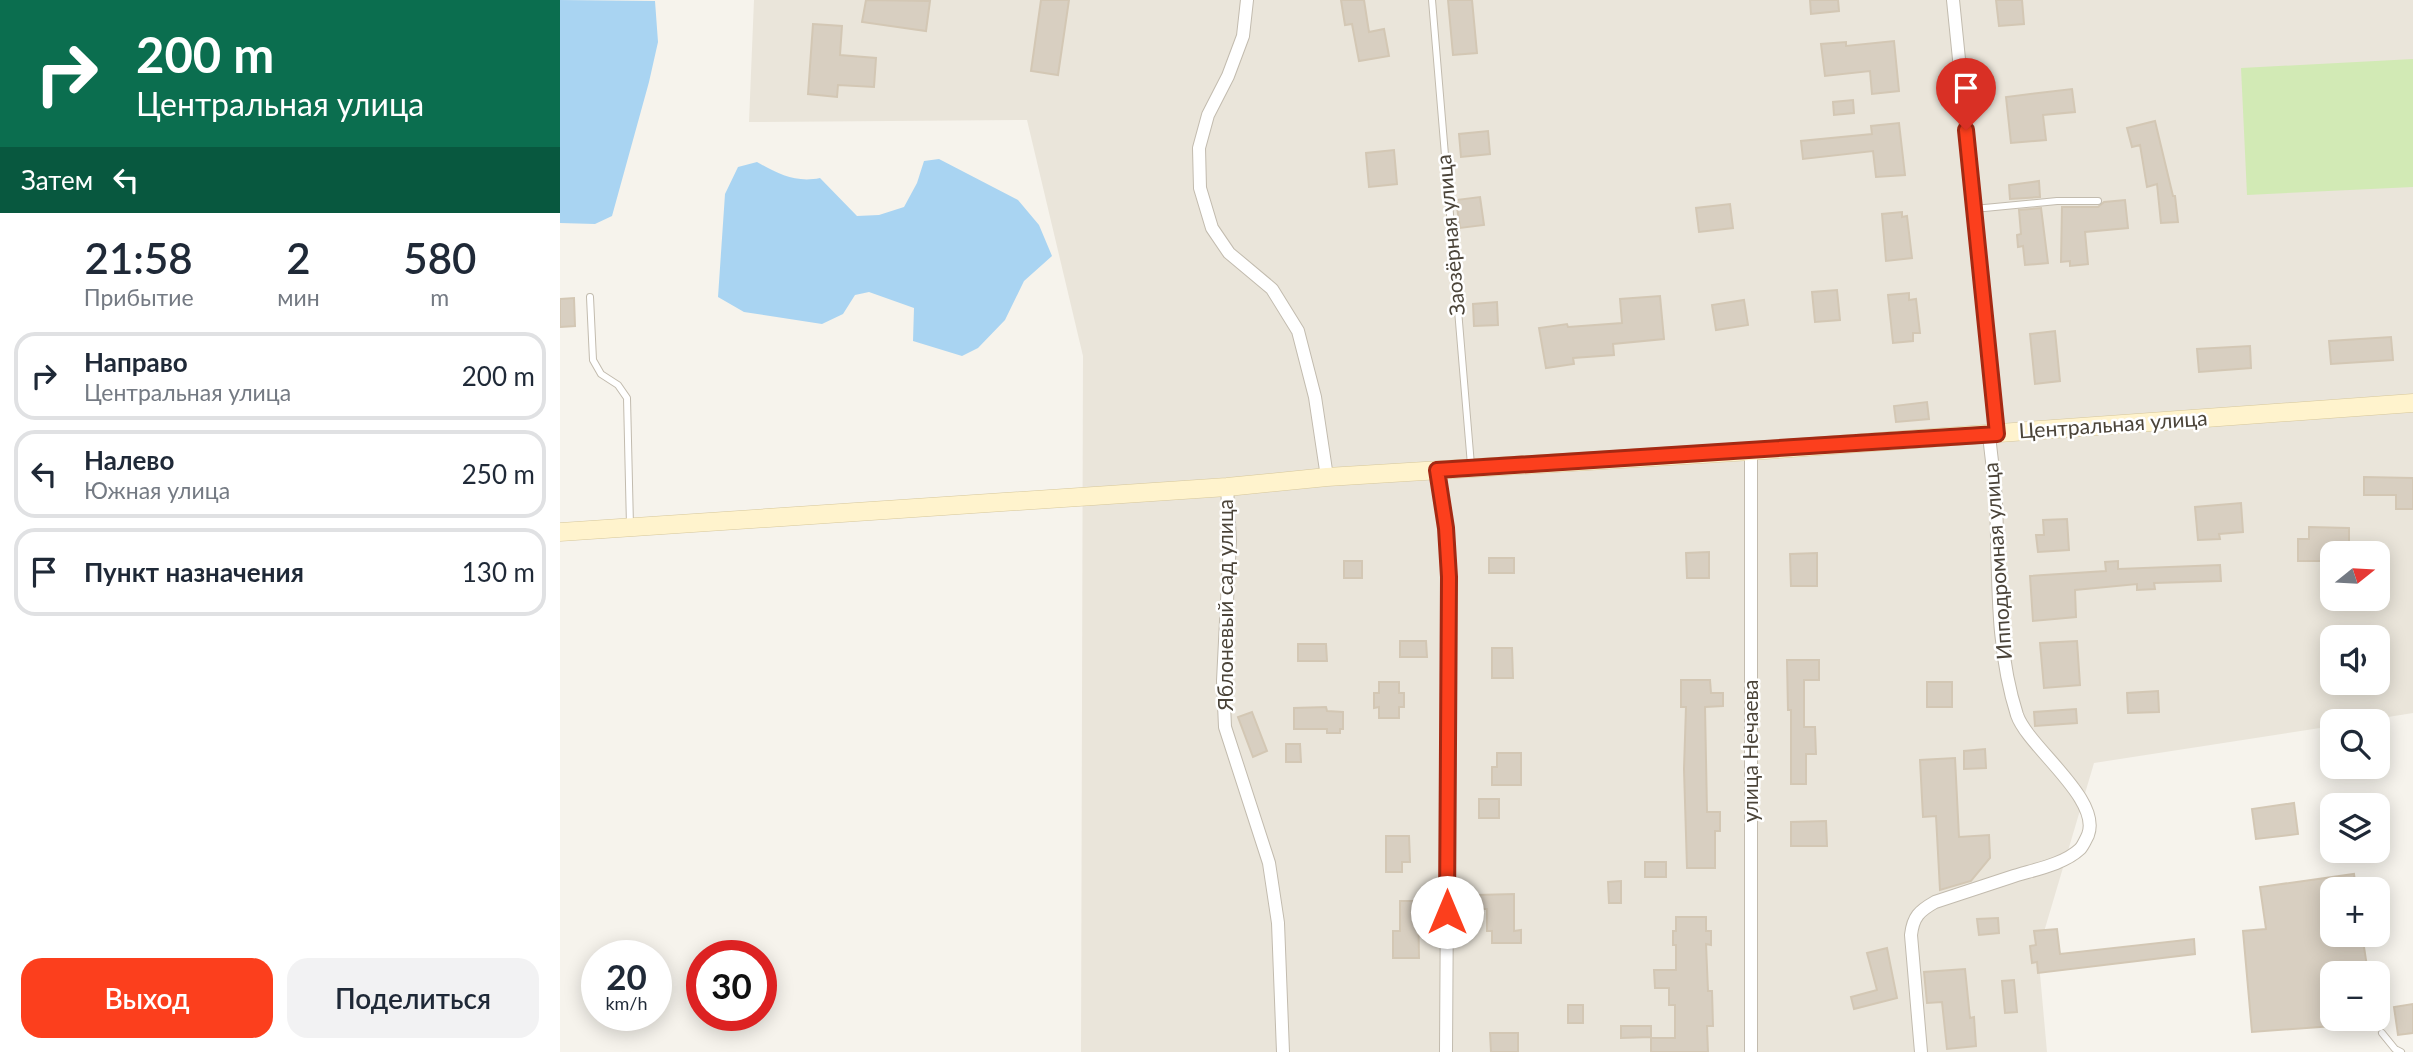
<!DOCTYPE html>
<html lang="ru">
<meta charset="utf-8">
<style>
body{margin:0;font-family:Lato,sans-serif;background:#f2f2f3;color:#1f2937;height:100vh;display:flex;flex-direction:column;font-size:26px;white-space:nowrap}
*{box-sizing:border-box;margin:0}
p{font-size:23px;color:#747a83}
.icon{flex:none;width:38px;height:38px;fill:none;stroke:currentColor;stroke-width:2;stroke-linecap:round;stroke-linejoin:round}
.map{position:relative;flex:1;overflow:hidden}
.panel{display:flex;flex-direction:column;background:#fff;width:560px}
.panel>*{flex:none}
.guide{background:#0b6e4f;color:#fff;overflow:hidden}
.needle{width:46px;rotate:72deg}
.tools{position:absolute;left:1760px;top:541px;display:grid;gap:14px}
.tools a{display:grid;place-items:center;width:70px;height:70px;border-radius:14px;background:#fff;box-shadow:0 4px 18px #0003;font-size:35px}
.speed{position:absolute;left:21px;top:940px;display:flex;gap:14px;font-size:35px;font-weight:700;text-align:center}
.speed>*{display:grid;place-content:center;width:91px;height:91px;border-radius:50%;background:#fff;box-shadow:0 4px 18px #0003;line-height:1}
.speed small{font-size:18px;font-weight:400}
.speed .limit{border:10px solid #d22;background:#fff;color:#111}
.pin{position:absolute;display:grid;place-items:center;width:60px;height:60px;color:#fff;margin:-72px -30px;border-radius:50% 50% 50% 0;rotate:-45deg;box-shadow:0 0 7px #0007}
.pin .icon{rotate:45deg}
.me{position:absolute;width:77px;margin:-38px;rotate:0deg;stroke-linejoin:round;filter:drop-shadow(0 0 5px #0008)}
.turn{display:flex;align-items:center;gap:24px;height:147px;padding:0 21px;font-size:32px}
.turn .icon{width:91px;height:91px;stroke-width:2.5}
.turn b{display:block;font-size:49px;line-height:60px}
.then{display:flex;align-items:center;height:66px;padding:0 21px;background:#0003;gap:14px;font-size:26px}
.eta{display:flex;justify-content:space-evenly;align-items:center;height:119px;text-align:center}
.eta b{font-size:42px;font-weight:600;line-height:49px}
.action{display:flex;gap:14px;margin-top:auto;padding:14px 21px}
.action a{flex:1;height:80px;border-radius:21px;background:#fc3f1d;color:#fff;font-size:28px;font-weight:600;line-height:80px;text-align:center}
.action a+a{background:#f2f2f3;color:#1f2937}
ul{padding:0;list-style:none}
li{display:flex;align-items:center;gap:21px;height:88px;margin:0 14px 10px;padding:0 7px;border:4px solid #e0e1e3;border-radius:21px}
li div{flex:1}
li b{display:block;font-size:26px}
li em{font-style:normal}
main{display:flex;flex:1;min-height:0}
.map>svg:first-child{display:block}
.residential{fill:#eae5da;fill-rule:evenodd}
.green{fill:#d2eab5}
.water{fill:#a9d4f2}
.building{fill:#d8cfc1;stroke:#d3c7b4;stroke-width:2}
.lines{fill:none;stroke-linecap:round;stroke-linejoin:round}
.lane-casing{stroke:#c2bbae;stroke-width:8}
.street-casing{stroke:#c2bbae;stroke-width:14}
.secondary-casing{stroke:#d6c79b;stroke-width:19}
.lane{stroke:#fff;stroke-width:6}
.street{stroke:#fff;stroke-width:12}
.secondary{stroke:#fff3cd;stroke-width:18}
.route-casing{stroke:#a42913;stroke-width:18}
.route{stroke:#fc3f1d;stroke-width:12}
.labels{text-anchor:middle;stroke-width:5;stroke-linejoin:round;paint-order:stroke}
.street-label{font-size:21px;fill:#4b4439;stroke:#fff}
</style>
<main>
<section class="panel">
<div class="guide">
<div class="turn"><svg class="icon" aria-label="right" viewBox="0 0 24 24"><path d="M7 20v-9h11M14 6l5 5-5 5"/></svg><div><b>200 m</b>Центральная улица</div></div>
<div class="then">Затем<svg class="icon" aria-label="left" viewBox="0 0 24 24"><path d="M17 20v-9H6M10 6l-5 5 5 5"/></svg></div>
</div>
<div class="eta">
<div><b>21:58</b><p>Прибытие</p></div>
<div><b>2</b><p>мин</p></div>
<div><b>580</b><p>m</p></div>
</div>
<ul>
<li><svg class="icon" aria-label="right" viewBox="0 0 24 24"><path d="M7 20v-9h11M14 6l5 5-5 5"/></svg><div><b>Направо</b><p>Центральная улица</p></div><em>200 m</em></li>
<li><svg class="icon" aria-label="left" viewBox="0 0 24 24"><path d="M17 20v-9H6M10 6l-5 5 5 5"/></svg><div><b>Налево</b><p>Южная улица</p></div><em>250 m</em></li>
<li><svg class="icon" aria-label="arrive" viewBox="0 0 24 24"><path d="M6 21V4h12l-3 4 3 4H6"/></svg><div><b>Пункт назначения</b></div><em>130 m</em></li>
</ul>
<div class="action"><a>Выход</a><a>Поделиться</a></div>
</section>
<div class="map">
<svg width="1853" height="1052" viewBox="0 0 1853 1052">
<rect width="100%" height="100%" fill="#f6f3ec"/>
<path class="residential" d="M194 0H1853V713L1803 721H1773V726L1534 763 1478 952 1487 1052H521L523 356 467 120 189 122ZM1773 553H1818V598H1773ZM1773 637H1818V682H1773Z"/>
<path class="green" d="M1853 59V187L1687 195 1681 68Z"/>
<path class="water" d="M0 0 95 1 98 42 89 82 52 216 35 224 0 223Z
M379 159 458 200 479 225 492 256 464 281 445 320 418 348 402 356 353 341 354 308 309 292 295 295 283 314 262 324 184 312 158 297 165 194 178 167 197 162C218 174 236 183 260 178L297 216 319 215 344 207 357 183 364 161Z"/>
<path class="building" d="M306 0 370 1 366 31 302 22Z
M481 0H509L498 75 471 71Z
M781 0H804L809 32 824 29 829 56 799 61 792 24 785 25Z
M888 0H912L917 53 893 55Z
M1250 0H1278L1279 11 1251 14Z
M1436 0H1462L1464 24 1439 26Z
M253 24 282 26 280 55 316 58 314 87 278 85 277 97 248 94Z
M1334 41 1339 91 1312 94 1310 71 1265 76 1261 44 1286 42V46Z
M1512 89 1515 112 1483 115 1486 140 1451 143 1446 97Z
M1293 100 1294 113 1274 115 1273 102Z
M1595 121 1613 196H1615L1618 222 1601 223 1597 184 1587 187 1580 145 1572 147 1567 128Z
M1339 123 1345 175 1316 177 1313 151 1243 159 1241 141 1312 134 1311 126Z
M928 131 930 154 901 157 899 134Z
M834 150 837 184 809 187 806 153Z
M1479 181 1480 197 1450 199 1449 185Z
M920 197 924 225 900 228 896 200Z
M1565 200 1568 228 1525 232 1528 264 1510 266V261L1501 262 1502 207H1538L1544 202Z
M1170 204 1173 228 1139 232 1136 208Z
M1481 208 1488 263 1465 265 1463 246 1458 247 1457 235 1461 234 1459 210Z
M1342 212V217L1347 216 1352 258 1326 261 1322 214Z
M1277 290 1280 320 1255 322 1252 292Z
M1349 293V300L1356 299 1360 333H1353V341L1333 343 1328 295Z
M1100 296 1104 339 1053 344 1054 355 1013 358 1014 364 986 368 979 328 1007 324 1008 327 1062 323 1060 299Z
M14 298 15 326 0 327V299Z
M1184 300 1188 325 1156 330 1152 305Z
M937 302 938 325 914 326 913 304Z
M1495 331 1500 381 1475 384 1470 334Z
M1831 337 1833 360 1771 364 1769 341Z
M1690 346 1691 368 1639 372 1637 349Z
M1367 402 1369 419 1336 422 1334 406Z
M1804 477 1853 478V509H1836V495H1804Z
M1681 503 1683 532 1659 534 1660 539 1638 540 1635 507Z
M1507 519 1509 550 1478 552 1476 535H1484L1483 520Z
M1749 527 1789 528V553H1773V561H1738V539H1749Z
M1149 552V578H1127L1126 553Z
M1257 553V586H1231L1230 554Z
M929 558H954V573H929Z
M784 561H802V578H784Z
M1558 561V569L1660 565 1661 581 1594 583 1595 589 1577 590V584L1515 590 1516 617 1473 621 1470 576 1546 571 1545 562Z
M840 641H866L867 657H840Z
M1517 641 1520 685 1484 688 1480 643Z
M738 644H766L767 661H738Z
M932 648H952L953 678H932Z
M1227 660H1259V680H1244V727H1255L1256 754H1246V784H1231V710H1228Z
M1121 680H1150L1151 693H1163V706L1145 707 1147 812H1160V831H1155V868H1127L1124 769 1126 707H1121Z
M819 682H839V693H844V707H839V718H819V707L814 708V693H819Z
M1367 682H1392V707H1367Z
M1598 691 1599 712 1568 713 1567 693Z
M766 707 767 711 783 712V729H780V733H767V729H734V708Z
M1516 709 1517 723 1475 726 1474 712Z
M692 712 707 751 693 757 678 717Z
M726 744H740L741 762H726Z
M1425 749 1426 768 1404 769V751Z
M937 753H961V785H932V767H937Z
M1395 758 1399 837 1429 835 1430 858 1411 881 1380 890 1376 816 1363 817 1360 760Z
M919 799H939V818H919Z
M1734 803 1738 834 1696 839 1692 809Z
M1266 821 1267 846H1231V822Z
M826 836H849L850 862H842V872H826Z
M1085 862H1106V877H1085Z
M1794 874 1796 889H1773V934H1802L1808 973H1773V1026L1692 1032 1683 931 1706 929 1700 887Z
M1061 881V903H1049L1048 882Z
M954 894V931L961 930V943H932V931H927V909H917V895Z
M840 901H858L859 958H833V931H840Z
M1116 917H1146V931H1151V945L1146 944 1148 991H1152L1153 1026H1147L1148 1052H1091V1038H1115V1005H1109V988H1095L1094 970H1116V945H1113V931H1116Z
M1438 918 1439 933 1419 935 1417 919Z
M1497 929 1500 954 1634 939 1635 954 1478 973 1477 962 1472 963 1470 946 1476 945 1474 931Z
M1327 948 1337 998 1294 1009 1291 997 1317 990 1307 953Z
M1405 969 1410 1018 1414 1017 1416 1046 1387 1049 1382 1002 1367 1003 1364 972Z
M1454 980 1457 1012 1445 1013 1442 981Z
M1853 1004V1033L1838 1035 1834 1007Z
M1008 1005H1023V1023H1008Z
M1061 1026H1091V1037L1061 1038Z
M930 1033H958V1052H931Z"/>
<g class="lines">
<defs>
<path id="lane" d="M872 0 911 465
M1414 209 1497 201H1538
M30 297 33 360 41 374 58 385 67 398 70 526
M1822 1033 1835 1049 1841 1052"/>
<path id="street" d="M687 0 683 36 668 76 648 115 639 148 640 188 652 228 669 253 712 289 738 331 755 397 767 477
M1393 0 1437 434
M1191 451V1052
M877 470 885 528 889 577 886 1052
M667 487 670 541 663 681 665 727 709 863 718 923 723 1052
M1361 1052 1351 935C1353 917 1359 911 1375 902 1400 894 1426 885 1451 877 1472 870 1503 865 1520 849 1523 846 1526 839 1528 835 1542 799 1468 747 1457 715 1435 646 1439 575 1436 503 1435 480 1431 457 1429 434"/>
<path id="secondary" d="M0 532 667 487 767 477 1191 451 1853 403"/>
</defs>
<use href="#lane" class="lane-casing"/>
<use href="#street" class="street-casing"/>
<use href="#secondary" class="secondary-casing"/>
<use href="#lane" class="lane"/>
<use href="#street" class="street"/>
<use href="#secondary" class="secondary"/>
</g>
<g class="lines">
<defs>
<path id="route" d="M887 912 889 577 886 528 877 470 1437 434 1406 130"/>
</defs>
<use href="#route" class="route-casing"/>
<use href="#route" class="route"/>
</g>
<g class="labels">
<g class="street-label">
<text transform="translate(891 235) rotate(-95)" y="7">Заозёрная улица</text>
<text transform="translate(1553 425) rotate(-4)" y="7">Центральная улица</text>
<text transform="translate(1438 561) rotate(-94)" y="7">Ипподромная улица</text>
<text transform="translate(666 605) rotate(-90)" y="7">Яблоневый сад улица</text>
<text transform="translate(1191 751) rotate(-90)" y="7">улица Нечаева</text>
</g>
</g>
</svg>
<div class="tools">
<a><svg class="needle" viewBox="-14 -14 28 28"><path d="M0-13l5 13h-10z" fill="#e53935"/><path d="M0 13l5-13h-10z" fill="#747a83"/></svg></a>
<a><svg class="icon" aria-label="sound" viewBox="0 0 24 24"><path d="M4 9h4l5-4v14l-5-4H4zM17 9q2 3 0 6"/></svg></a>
<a><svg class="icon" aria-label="search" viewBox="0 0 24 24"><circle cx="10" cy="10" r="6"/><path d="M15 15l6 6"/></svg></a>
<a><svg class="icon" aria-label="layers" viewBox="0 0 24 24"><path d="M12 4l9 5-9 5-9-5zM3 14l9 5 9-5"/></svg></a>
<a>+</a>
<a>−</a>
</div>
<div class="speed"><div>20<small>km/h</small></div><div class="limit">30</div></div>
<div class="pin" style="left:1406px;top:130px;background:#d93025"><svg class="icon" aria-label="arrive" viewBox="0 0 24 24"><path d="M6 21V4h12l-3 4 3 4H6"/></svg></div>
<svg class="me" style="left:887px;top:912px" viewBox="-20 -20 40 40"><circle r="19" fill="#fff"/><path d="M0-13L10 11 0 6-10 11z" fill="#fc3f1d"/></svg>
</div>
</main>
